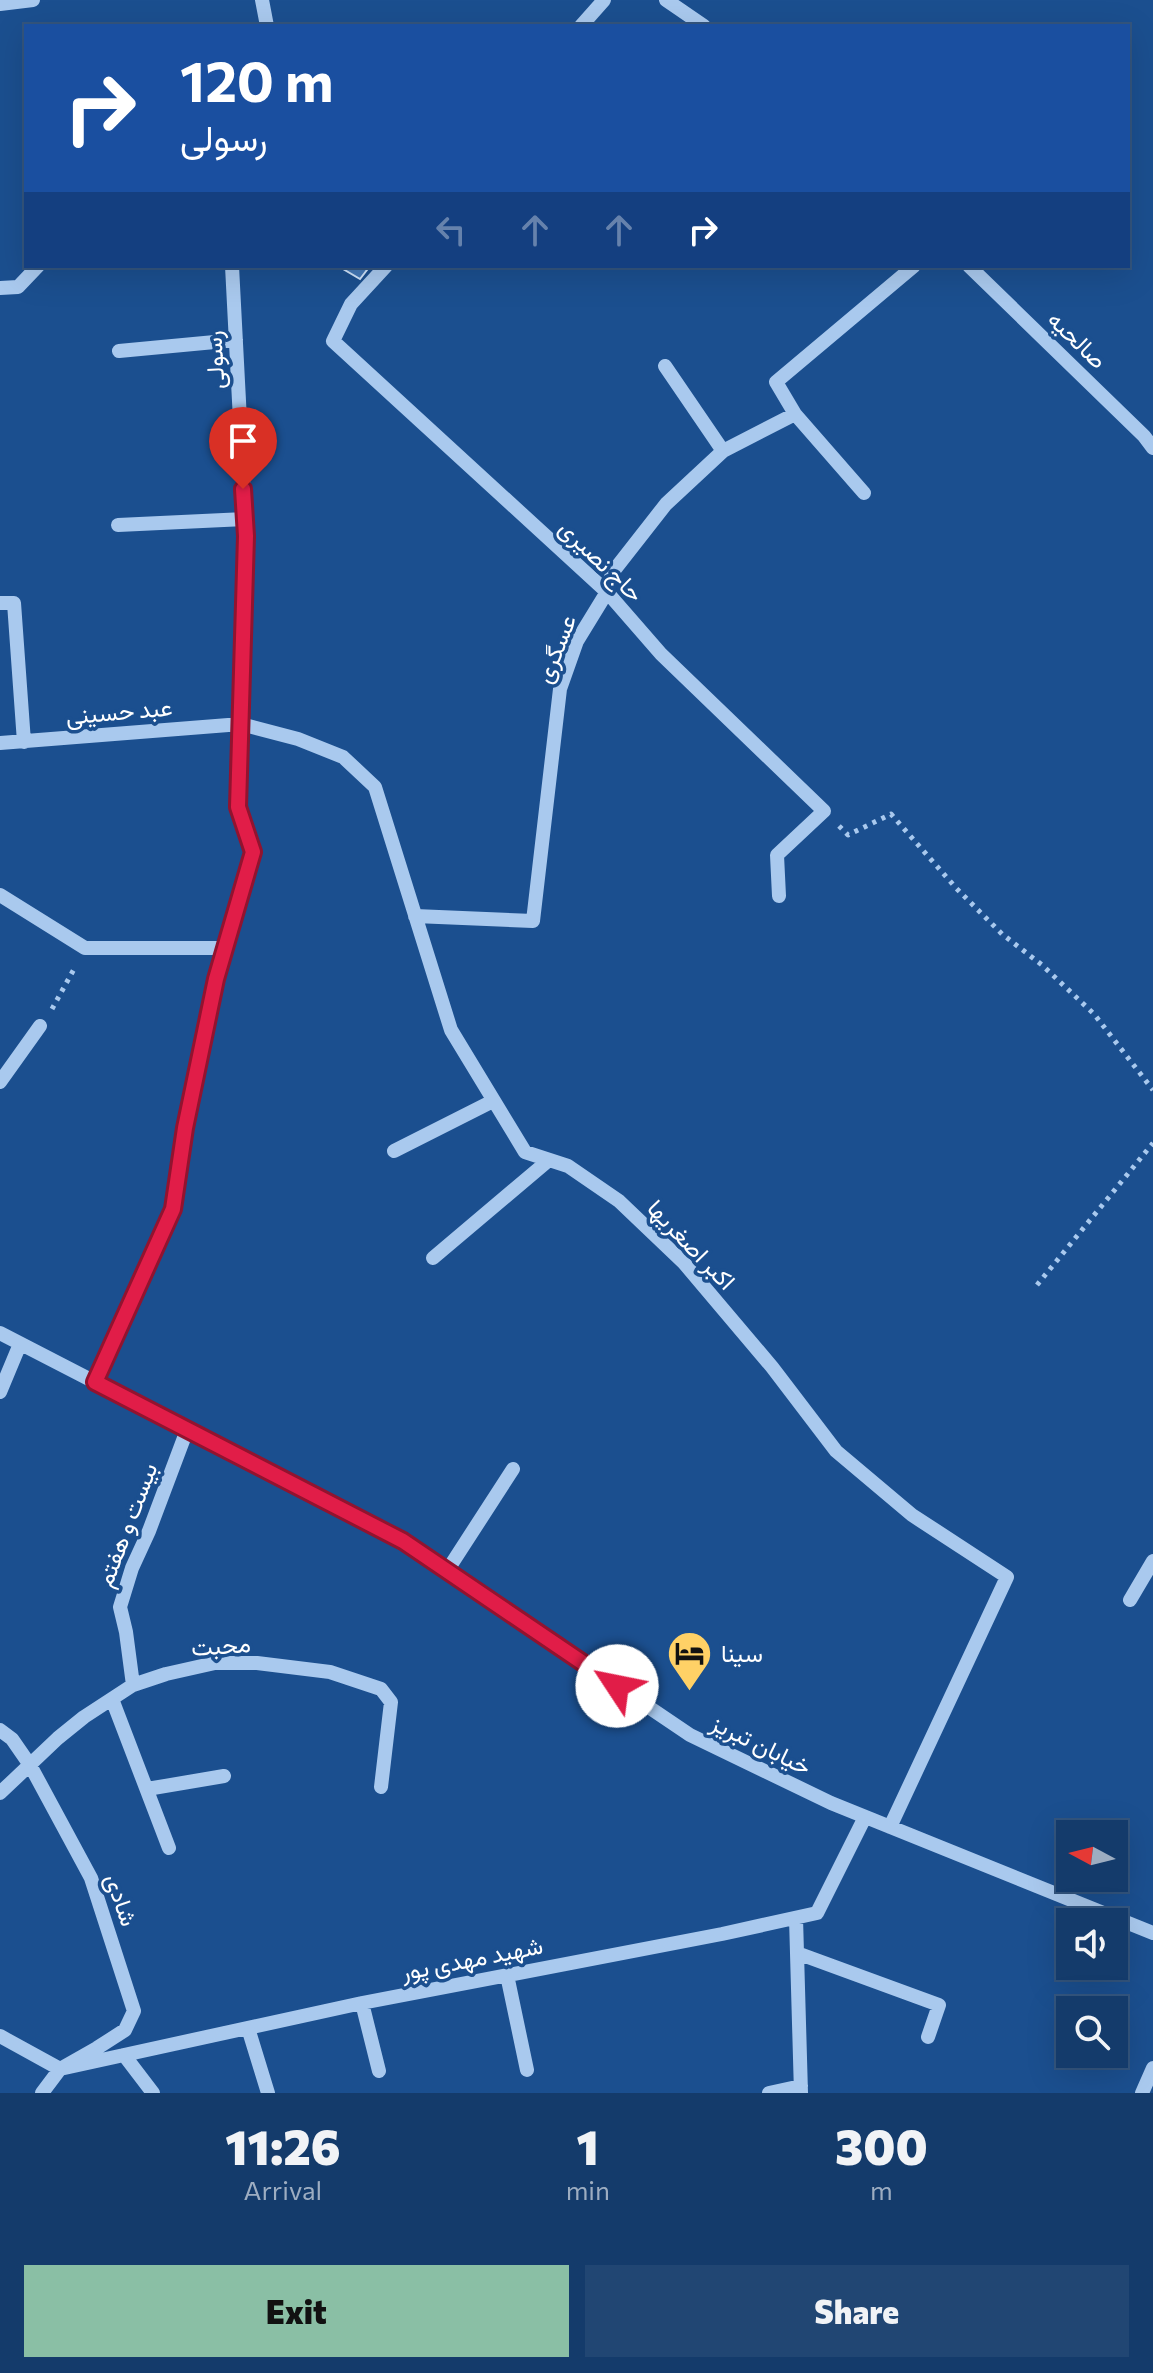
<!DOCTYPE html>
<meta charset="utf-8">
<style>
body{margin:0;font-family:Commissioner,Vazirmatn,sans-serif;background:#214673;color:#f1f3f6;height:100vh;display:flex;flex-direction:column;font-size:30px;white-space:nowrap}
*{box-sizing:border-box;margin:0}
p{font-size:26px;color:#9dadc1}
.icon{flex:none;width:44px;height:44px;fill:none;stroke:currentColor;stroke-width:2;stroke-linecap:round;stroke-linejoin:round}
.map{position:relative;height:2093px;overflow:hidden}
.details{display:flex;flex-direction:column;background:#143b6b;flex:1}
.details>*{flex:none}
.top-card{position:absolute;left:24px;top:24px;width:1106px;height:244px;border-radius:0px;box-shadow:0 8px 32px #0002,0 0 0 2px #33557e;background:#1a4fa0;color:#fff;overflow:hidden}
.needle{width:52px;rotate:277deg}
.tools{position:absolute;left:1056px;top:1820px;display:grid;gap:16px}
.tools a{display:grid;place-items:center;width:72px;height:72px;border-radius:0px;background:#143b6b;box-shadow:0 8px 32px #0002,0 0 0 2px #33557e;font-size:40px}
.pin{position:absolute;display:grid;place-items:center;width:68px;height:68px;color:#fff;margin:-82px -34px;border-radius:50% 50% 50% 0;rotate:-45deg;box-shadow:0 0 8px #0007}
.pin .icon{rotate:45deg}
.me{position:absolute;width:88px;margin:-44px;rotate:304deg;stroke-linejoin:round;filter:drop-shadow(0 0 6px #0008)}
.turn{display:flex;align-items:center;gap:28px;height:168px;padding:0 24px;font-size:36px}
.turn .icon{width:104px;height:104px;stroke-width:2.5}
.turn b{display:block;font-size:56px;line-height:68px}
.lanes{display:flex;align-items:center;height:76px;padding:0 24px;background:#0003;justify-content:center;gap:40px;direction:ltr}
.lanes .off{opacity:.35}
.eta{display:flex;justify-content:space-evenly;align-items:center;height:136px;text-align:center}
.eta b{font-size:48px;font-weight:800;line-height:56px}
.cta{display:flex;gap:16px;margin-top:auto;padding:16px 24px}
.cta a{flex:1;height:92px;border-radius:0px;background:#8abfa5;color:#111;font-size:32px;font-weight:800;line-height:92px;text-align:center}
.cta a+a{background:#214673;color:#f1f3f6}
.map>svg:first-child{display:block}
.building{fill:#4478b7;stroke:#cfe3fa;stroke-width:2}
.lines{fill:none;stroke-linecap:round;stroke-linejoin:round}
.path{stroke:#a9c9ee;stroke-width:5;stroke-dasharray:4 6;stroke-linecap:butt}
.minor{stroke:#a9c9ee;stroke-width:14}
.route-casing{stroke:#92132f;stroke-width:20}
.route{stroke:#e11d48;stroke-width:14}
.labels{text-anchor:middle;stroke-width:7;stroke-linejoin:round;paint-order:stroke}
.street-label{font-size:24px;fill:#fff;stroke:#1b4f8f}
.poi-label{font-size:24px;fill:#fff;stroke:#1b4f8f;text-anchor:start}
</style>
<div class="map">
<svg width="1153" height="2093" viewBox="0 0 1153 2093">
<rect width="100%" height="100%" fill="#1b4f8f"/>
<path class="building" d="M338 266H370L360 279Z"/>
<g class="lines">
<path class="path" d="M839 826 848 835 891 814 956 888 1002 934 1042 965 1094 1014 1153 1090
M52 1009 74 969
M1037 1285 1153 1143"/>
<path class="minor" d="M262 0 267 26
M666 0 704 26
M0 4 33 0
M581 26 604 0
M386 266 351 304 333 341 607 592 661 654 824 811 777 855 779 896
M969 266 1144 436 1153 448
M0 288 18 287 38 266
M119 351 236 340
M665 366 723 451
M864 493 795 414 776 382 914 266
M118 525 245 519
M0 603H14L24 742
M0 743 241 724 298 739 343 757 375 787 451 1030 525 1152 568 1166 619 1201 684 1263 772 1367 836 1451 912 1515 1007 1577 890 1827
M0 895 85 948H224
M415 916 533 921 560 689 577 641 607 592 612 573 666 504 723 451 795 414
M0 1082 40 1026
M394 1151 493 1101
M433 1258 549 1160
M0 1333 403 1541 690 1735 831 1803 1153 1933
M95 1382 173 1209 185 1128 216 979 253 852 238 807 246 536 232 266
M0 1392 20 1344
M447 1571 513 1469
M1130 1600 1153 1561
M133 1685 126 1632 120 1607 132 1568 149 1531 187 1430
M112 1699 169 1848
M0 1730 12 1739 30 1765 91 1878 134 2011 125 2030 97 2048 60 2069 0 2036
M147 1789 224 1776
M0 1793 58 1738 84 1717 133 1685 166 1674 215 1663H257L330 1672 381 1689 391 1702 381 1787
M796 1918 801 2093
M797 1953 939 2005 928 2037
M507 1975 527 2070
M362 2003 379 2071
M248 2028 268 2093
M124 2055 153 2093
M42 2093 60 2069 362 2003 722 1934 817 1913 865 1817
M769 2093 801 2086
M1142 2093 1153 2068"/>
</g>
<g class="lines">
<defs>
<path id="route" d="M243 489 246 536 238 807 253 852 216 979 185 1128 173 1209 95 1382 403 1541 617 1686"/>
</defs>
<use href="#route" class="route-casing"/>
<use href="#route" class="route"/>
</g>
<defs>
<symbol id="hotel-pin" viewBox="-11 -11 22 30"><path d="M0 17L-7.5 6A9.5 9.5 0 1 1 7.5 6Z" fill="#ffd166" stroke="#1b4f8f"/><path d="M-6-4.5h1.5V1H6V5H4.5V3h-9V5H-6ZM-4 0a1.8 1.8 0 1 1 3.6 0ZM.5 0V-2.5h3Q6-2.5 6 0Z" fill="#111"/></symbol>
</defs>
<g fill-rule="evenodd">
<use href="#hotel-pin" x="664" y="1628" width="51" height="69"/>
</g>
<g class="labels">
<g class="street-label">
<text transform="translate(1077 340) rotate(44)" y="8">صالحیه</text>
<text transform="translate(215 360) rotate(-93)" y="8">رسولی</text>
<text transform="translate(601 561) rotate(44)" y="8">حاج نصیری</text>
<text transform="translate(556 649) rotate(-68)" y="8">عسگری</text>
<text transform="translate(119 712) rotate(-5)" y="8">عبد حسینی</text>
<text transform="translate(691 1245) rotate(46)" y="8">اکبر اصغریها</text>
<text transform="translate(127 1525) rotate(-69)" y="8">بیست و هفتم</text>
<text transform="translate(221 1646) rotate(-4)" y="8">محبت</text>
<text transform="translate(761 1745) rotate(26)" y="8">خیابان تبریز</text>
<text transform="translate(121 1900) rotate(71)" y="8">شادی</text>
<text transform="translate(472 1959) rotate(-11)" y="8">شهید مهدی پور</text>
</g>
<g class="poi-label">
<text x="721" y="1662">سینا</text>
</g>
</g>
</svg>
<div class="tools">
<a><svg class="needle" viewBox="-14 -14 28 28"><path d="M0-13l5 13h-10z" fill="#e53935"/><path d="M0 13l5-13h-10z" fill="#9dadc1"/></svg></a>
<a><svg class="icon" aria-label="sound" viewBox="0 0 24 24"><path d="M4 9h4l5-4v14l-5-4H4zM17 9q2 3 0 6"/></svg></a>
<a><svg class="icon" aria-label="search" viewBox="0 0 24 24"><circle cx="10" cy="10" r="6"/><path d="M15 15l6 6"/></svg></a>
</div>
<div class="pin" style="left:243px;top:489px;background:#d93025"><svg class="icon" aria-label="arrive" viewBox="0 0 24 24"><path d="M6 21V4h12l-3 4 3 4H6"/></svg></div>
<svg class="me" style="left:617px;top:1686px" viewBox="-20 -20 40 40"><circle r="19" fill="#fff"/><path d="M0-13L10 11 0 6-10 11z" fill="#e11d48"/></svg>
<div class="top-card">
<div class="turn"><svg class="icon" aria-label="right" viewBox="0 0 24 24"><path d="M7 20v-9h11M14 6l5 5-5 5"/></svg><div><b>120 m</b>رسولی</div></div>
<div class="lanes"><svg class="icon off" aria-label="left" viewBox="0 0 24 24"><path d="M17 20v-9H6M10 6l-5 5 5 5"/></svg><svg class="icon off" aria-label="ahead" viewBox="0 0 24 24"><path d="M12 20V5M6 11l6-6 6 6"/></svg><svg class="icon off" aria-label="ahead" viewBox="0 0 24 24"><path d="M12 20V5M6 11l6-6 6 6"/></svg><svg class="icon" aria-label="right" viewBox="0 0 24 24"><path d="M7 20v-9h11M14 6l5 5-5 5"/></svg></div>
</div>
</div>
<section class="details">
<div class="eta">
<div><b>11:26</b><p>Arrival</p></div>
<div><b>1</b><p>min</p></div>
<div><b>300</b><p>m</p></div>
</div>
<div class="cta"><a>Exit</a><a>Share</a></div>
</section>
